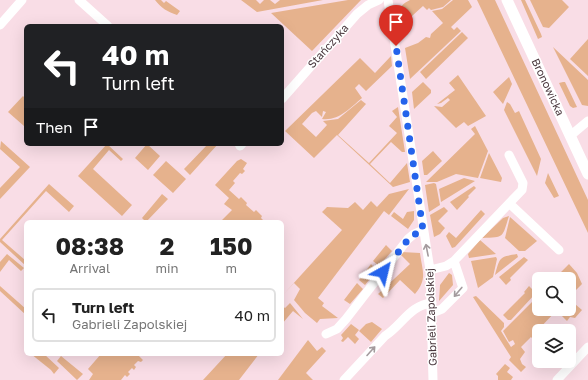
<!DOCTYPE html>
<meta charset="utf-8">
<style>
body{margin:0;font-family:"Golos Text",sans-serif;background:#f6f6f6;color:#222;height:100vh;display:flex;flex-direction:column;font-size:15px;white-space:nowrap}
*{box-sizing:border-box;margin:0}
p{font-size:13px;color:#767676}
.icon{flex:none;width:22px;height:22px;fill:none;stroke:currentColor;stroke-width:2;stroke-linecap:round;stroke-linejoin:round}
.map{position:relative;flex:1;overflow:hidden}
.side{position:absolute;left:24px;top:220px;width:260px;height:136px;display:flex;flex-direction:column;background:#fff;border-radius:6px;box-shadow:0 4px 16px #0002}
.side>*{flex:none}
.guide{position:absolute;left:24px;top:24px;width:260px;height:122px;border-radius:6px;box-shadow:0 4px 16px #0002;background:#202124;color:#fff;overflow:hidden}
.fabs{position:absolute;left:532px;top:272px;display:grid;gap:8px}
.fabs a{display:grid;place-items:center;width:44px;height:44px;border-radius:6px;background:#fff;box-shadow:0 4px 16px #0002;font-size:20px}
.pin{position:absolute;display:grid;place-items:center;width:34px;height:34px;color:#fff;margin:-41px -17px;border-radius:50% 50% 50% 0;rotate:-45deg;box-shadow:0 0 4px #0007}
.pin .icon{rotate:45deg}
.me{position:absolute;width:44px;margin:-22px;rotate:37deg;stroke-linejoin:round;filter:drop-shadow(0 0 3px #0008)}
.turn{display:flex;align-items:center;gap:14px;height:84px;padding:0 12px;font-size:18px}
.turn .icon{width:52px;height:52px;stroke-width:2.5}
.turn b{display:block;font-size:28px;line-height:34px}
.then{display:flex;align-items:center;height:38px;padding:0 12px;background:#0003;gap:8px;font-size:15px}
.eta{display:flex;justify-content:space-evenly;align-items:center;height:68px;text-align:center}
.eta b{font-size:24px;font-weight:700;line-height:28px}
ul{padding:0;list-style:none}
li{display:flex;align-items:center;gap:12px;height:54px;margin:0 8px 6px;padding:0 4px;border:2px solid #e0e0e0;border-radius:6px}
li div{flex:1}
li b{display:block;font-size:15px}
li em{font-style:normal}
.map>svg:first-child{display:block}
.green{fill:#e6b28d}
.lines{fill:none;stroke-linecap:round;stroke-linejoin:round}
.minor{stroke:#fff;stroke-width:9}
.tertiary{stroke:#fff;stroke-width:11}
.oneway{stroke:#a49b9e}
.route{stroke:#2563eb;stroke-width:7;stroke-dasharray:0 12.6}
.labels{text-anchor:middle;stroke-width:3;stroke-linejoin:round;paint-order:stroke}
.street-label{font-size:11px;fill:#49373d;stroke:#fff}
</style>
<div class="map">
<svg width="588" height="380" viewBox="0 0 588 380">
<rect width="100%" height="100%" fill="#f9dde6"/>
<path class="green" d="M155 0H161L164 3 166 1 180 11 177 15C168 12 161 8 155 0Z
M241 0H256L260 4 264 0H270L275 4 280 0H323L257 12Z
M348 0H361L312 51 271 13Z
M410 0H451L443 7 431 10 429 8 427 10 423 6 402 25C399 13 397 6 410 0Z
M453 0H468L472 7 451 27 454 30 457 27 461 31 410 79 405 48 418 43 426 37 430 38 431 34 443 23 432 11 442 9Z
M477 0H495L588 200V233Z
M521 0H525L541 34 542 37 538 39Z
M530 0H562L569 7 549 28 543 27Z
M462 32 468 38 426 79 420 72Z
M588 39V76L570 59Z
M553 47 588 80V106L582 105Z
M391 56 392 66 366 91 359 84 355 88 362 98C350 108 339 121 322 119L326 112 323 111 322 117 316 111 312 113 302 124 316 137 327 125 323 121 338 119 361 100 366 104 338 135 369 163 397 133 389 126 397 117 392 111 398 107 405 152H402L391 142 370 164 390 183 407 163 410 182 393 187 337 135 314 158 285 131 360 58 375 73Z
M458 75 486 116 468 126 464 122 456 128 434 106 442 107 450 100 448 98 441 103 437 104 455 90 449 83Z
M509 77 512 84 503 104 493 92Z
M423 82 431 90V93L414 109 412 92Z
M563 82H565L577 107 573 108 570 106 559 83Z
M23 96 26 99V125L24 126 8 112Z
M507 102 510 104 515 113 519 111 541 159 537 176 504 110Z
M475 126 488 151 478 178 456 174 437 182H426L475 134 471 129Z
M1 141 30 167 0 199V188L20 167 0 149Z
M107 144 123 159 121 161 109 150 93 169 132 205 122 216 78 176Z
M147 144 160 156 148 170 135 158Z
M208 144H218L190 175 184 169Z
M433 151 442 161 427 175H424L422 161Z
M489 153 502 178 501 182 480 178Z
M241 159 247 163 243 169 245 171 242 174 240 173 233 181 235 183 229 190 239 199 241 197 247 203 246 205 254 212 256 210 262 216 261 218 265 222H220L232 210 224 204 229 198 215 185 237 161Z
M166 161 186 179 173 193 153 175Z
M548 173 559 196 554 198 545 183Z
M464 178 475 181 441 202 439 189Z
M434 183 436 184 440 205 429 212 425 185Z
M49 184 74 206 69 212 46 191 2 240 25 260 26 259V266L0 242V239Z
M474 186 476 188 468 196 469 197 457 210 450 202Z
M409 189 389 215 384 211 318 298 324 303 322 306 338 318 320 319 317 323 305 313 294 300 300 289 294 283 282 296 342 230 322 212 327 207 348 208 355 202 363 210 371 201 377 207 389 194Z
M162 194 168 199 146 222 142 218Z
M444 207 448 211 438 221 445 228 440 234 434 237 430 215Z
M481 210 485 214 455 247 452 248 446 236 449 232 456 238Z
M414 211V220L408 229 391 216 394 212 403 219 407 212Z
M509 216C502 238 505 237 482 238L503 218Z
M510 217 537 241 525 251H519L505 238Z
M480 240 496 254 469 258 468 254Z
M386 245 392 251 379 266 373 261Z
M402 252 420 253C422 270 428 279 415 294L400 280 383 298 378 294 410 264 400 254Z
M7 254 24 268 21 271 9 260 0 272V262Z
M517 254 518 257 495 275C500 257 499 257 517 254Z
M496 257 497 259 493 277 478 288 471 261Z
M524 257 528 260 510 278 511 280 506 285 499 277Z
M371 264 377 270 365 285 359 280Z
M569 264 577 273 582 284 569 297V279H554Z
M449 273 452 275 453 285 439 301 440 285Z
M357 283 363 289 350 304 344 300Z
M0 286 26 309V315L0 291Z
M529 286 536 293 511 320H508L503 315 525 293 524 292Z
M539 295V309H558L536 332 539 335V346L531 337 521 347 525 352 520 359 522 364 526 367 521 372 509 360 511 357 473 297 476 296 504 323V327L501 331 511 347 515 344 513 340 509 342 503 331Z
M290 303 303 319 293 311 282 324V306L285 308Z
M569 303 573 306 575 304 582 310 575 318 570 317 567 321 561 315 562 311 560 309H569Z
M372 322 382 329 371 342 359 331 366 324Z
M351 324 359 330 355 335 359 339 355 344 348 337 343 342 341 341 343 338 341 335Z
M308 340 317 351 322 347 326 351 306 373 313 380H278Z
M44 354 59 368 54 374 51 370 31 354Z
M101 354H137L143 360 141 362 138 361 134 365 136 367 134 370 132 368 128 372 130 374 127 377 125 375 121 380H89L93 374 88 369Z
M227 354H259L239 380H203Z
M61 356 83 374 77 380 57 361Z
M505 364 510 368 507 372 513 377 511 380H498V376L496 374Z"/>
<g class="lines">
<path class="minor" d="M79 0 108 26
M388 0 430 270 433 380
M0 25 22 0
M282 99 357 14 368 5 379 0
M570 136 588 121
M239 144 240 146 242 144
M510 204 559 250
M430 270 446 266 454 261 522 190 523 183 509 155
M432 313 442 309 463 288 454 261
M326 334 337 329 346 319 408 239 414 234 423 230
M344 380 385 336C402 325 410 305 432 303
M557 380 588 347"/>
<path class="tertiary" d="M507 0 588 174"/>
</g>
<defs><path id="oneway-shaft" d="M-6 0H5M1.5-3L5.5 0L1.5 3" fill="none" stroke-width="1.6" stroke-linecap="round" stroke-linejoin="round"/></defs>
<g class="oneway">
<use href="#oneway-shaft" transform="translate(427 250) rotate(-101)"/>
<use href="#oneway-shaft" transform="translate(458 292) rotate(130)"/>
<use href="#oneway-shaft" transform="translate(371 351) rotate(-48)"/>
</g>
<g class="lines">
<path class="route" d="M383 272 410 237 423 230 396 46"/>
</g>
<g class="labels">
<g class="street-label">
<text transform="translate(328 46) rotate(-48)" y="4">Stańczyka</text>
<text transform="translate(548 87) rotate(65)" y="4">Bronowicka</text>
<text transform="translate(431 317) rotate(-92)" y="4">Gabrieli Zapolskiej</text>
</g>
</g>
</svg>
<div class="fabs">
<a><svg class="icon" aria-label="search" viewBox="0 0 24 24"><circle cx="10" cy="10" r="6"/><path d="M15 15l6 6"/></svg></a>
<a><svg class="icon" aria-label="layers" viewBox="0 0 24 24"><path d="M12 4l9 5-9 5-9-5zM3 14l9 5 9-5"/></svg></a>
</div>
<div class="pin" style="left:396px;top:46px;background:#d93025"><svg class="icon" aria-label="arrive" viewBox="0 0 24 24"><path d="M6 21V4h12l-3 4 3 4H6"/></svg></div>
<svg class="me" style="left:383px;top:272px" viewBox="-20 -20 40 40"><path d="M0-17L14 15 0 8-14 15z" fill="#2563eb" stroke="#fff" stroke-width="4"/></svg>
<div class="guide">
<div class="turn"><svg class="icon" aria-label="left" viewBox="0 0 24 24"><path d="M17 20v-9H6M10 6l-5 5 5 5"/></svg><div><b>40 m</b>Turn left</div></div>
<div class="then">Then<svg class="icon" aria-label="arrive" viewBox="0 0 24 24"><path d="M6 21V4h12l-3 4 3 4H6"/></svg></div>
</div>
<section class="side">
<div class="eta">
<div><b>08:38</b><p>Arrival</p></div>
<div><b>2</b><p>min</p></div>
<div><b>150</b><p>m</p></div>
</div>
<ul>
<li><svg class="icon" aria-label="left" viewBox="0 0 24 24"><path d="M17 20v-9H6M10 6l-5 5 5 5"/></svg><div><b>Turn left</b><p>Gabrieli Zapolskiej</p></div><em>40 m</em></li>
</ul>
</section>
</div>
